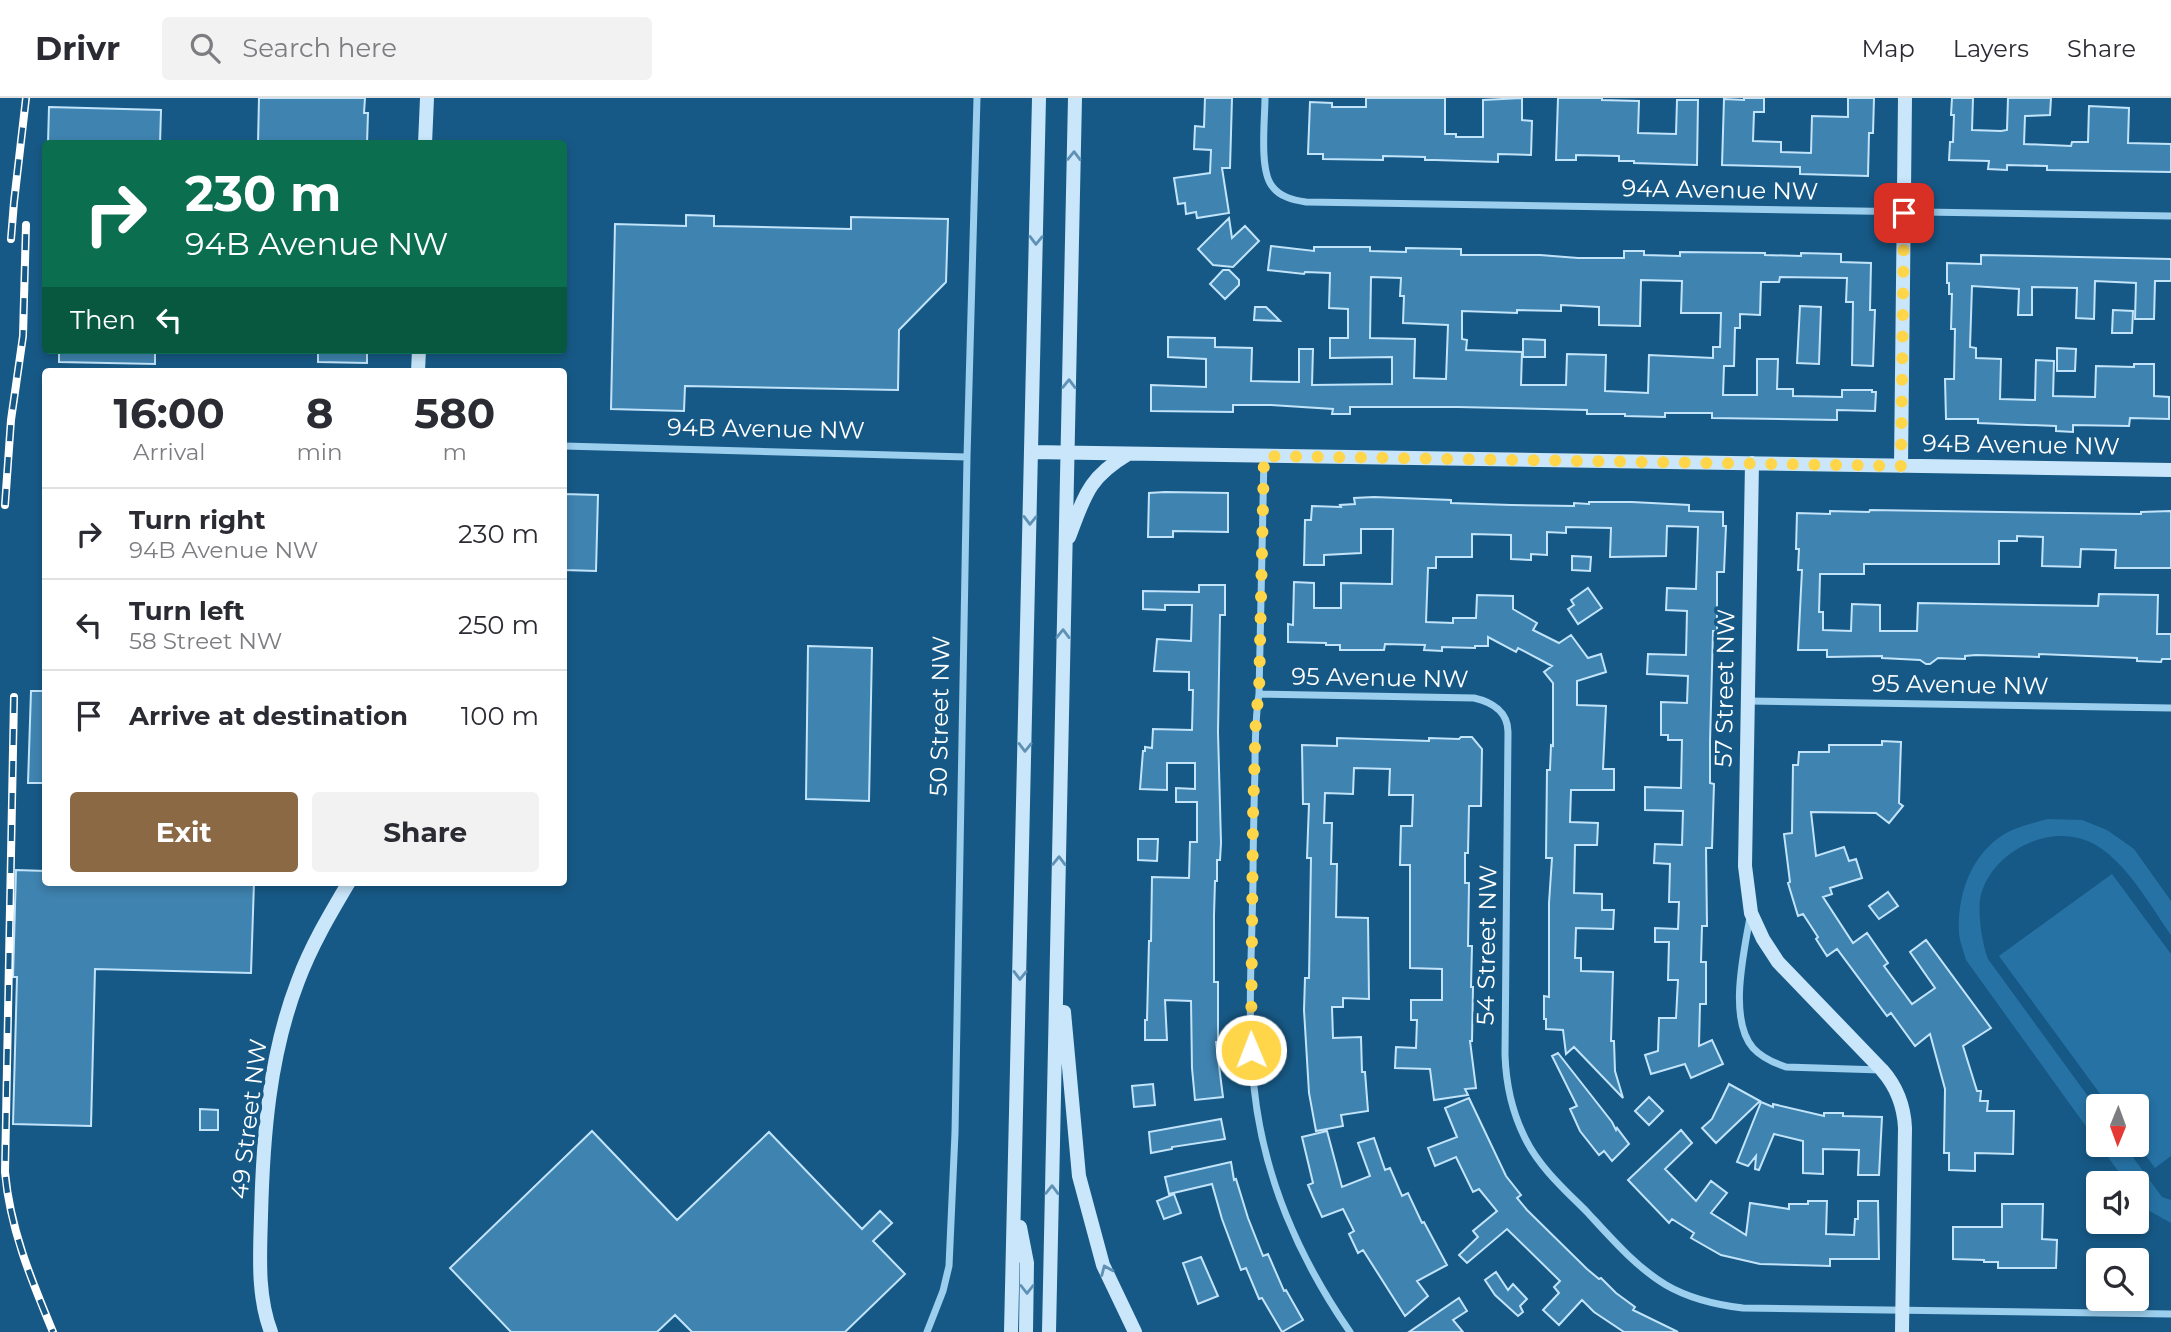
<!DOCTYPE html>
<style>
body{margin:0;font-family:Montserrat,sans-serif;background:#f2f2f3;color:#2b2b33;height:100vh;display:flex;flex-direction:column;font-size:26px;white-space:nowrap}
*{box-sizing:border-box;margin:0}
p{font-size:23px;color:#7c7c81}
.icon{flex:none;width:38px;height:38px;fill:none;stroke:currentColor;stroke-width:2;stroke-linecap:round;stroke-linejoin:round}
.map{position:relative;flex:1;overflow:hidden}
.panel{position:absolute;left:42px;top:270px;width:525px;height:518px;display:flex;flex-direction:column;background:#fff;border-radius:7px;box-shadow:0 4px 10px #0003}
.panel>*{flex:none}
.guide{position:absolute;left:42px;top:42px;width:525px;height:214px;border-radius:7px;box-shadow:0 4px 10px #0003;background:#0b6e4f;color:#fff;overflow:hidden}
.needle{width:46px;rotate:181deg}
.fabs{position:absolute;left:2086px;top:996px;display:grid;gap:14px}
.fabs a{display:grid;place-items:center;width:63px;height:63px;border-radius:7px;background:#fff;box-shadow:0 4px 10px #0003;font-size:35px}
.pin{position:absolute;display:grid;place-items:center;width:60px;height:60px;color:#fff;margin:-30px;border-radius:14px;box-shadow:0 4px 10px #0006}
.me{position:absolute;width:77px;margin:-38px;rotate:359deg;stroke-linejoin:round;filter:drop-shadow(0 0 5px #0008)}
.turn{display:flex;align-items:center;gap:24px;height:147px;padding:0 28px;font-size:32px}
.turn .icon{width:91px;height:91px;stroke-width:2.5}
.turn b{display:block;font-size:49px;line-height:60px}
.then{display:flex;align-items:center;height:66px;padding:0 28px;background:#0003;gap:14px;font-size:26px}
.eta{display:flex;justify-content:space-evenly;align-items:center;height:119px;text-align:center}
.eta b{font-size:42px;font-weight:700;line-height:49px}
.action{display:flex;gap:14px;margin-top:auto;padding:14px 28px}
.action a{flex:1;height:80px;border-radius:7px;background:#8a6944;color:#fff;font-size:28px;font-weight:700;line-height:80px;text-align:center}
.action a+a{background:#f2f2f3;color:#2b2b33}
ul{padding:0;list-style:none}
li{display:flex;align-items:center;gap:21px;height:91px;padding:0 28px;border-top:2px solid #e1e1e2}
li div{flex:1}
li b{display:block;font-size:26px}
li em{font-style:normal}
header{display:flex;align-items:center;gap:42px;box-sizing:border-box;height:98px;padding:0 35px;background:#fff;border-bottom:2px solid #e1e1e2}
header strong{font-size:33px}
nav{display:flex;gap:38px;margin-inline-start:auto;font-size:24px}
.search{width:490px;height:63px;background:#f2f2f3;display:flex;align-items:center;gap:18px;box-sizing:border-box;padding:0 24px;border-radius:7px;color:#7c7c81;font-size:26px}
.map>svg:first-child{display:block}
.green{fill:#2672a4}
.building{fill:#3f83b0;stroke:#c2e4fa;stroke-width:2;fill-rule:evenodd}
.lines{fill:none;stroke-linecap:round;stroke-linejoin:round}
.street{stroke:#9cceed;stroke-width:7}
.secondary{stroke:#c9e6fa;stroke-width:14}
.rail-casing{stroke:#fff;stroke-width:8}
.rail{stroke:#175986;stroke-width:5;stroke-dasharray:16;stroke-linecap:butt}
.oneway{stroke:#5e91b4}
.route{stroke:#ffd54a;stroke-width:12;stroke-dasharray:0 21.6}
.labels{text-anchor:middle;stroke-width:7;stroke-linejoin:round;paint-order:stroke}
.street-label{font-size:24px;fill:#fff;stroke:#175986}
</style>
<header>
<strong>Drivr</strong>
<div class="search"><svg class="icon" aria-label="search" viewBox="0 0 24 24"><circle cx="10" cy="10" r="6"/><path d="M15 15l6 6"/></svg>Search here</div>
<nav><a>Map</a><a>Layers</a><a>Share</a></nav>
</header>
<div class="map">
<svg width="2171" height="1234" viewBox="0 0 2171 1234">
<rect width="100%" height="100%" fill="#175986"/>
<path class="green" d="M2048 721 2082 722 2107 732 2134 751 2171 803V837C2149 806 2120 752 2082 741 2042 729 1995 755 1982 793 1976 809 1982 846 1988 861L2098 1012V1045L1966 862C1964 854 1960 845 1959 836 1957 798 1970 758 2003 737 2015 729 2034 725 2048 721Z
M2112 776 2171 856V1058L2155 1070 2137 1046V1008H2109L1999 858Z
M2099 1047H2124L2162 1099 2171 1102V1125C2151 1113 2137 1111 2137 1085H2127Z"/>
<path class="building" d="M259 0H365L364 15H368L367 46H258Z
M1205 0H1232L1230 70H1222L1229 115 1197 120 1196 114 1186 116 1185 105 1178 106 1174 80 1210 75 1211 52 1194 51 1195 28 1204 29Z
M1366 0H1445V36H1456V39H1483V2L1522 0V22L1532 23 1531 57 1498 56V64L1435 62H1425V59L1383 58V62L1323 61V56H1308L1310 4 1332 5V9H1366Z
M1558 0H1602V2L1639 3 1638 35 1676 36 1677 2H1698L1697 67 1634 65V63H1619V58L1576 57V62H1556Z
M1744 0H1764V14H1754L1753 43 1781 44V54L1811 55 1812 18 1848 19V0H1874L1873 35H1869L1868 78 1800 76V69L1722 67 1724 1 1744 2Z
M1952 0H1973L1972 32 2001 33 2007 32 2008 0H2051L2050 17 2025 18 2024 46 2071 48 2072 44H2088L2089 8 2129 10 2128 45 2171 46V74L2047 72V68L2007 67V72L1988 71 1989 63 1949 62 1950 44H1953L1954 17H1951Z
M49 9 161 12 160 46H48Z
M686 117 714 118V128L851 131V119L948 121 946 184 899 232 898 292 685 288 684 313 611 311 615 126 686 128Z
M1229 120 1232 140 1245 128 1259 143 1233 169 1213 167 1198 151Z
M1271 148 1314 153V149H1370V153L1406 154V150L1461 151V157H1540L1578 160H1624V153H1644V157L1680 158V154L1765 155V157L1801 158V155L1841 156V164L1871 165 1870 212H1875L1873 268 1852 267 1853 204H1846L1847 180 1780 179 1779 184H1761L1760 217 1740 216V230H1735L1734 268H1724L1723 297H1757V261H1778L1777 291H1793V298L1842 299V292H1872V294H1876L1875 313 1837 312V322L1712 320V315H1665V319L1625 318V316H1587V312L1458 309H1350V316H1332L1333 311 1271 307H1233V314L1151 313V287L1206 289V261L1168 259V239L1215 240V249L1252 250 1251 283 1299 284V251H1313L1312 287 1392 286V259L1330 260V240H1348V211L1329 210 1330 175 1305 174 1304 176 1268 172ZM1371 179 1401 180 1400 198H1404L1403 225 1448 227 1446 281 1414 280 1415 241 1370 240ZM1641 182 1682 183 1681 215H1721L1720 249H1713V260L1649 257 1648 295 1605 293 1606 257 1567 256 1566 287H1521L1522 254 1466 252 1467 242 1462 241V213L1517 215V212L1561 213V207L1599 209V227L1640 228Z
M1981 157 2171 161V183H2155L2154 221H2135L2136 185 2095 183 2094 221 2076 220 2077 190 2032 189V217H2018L2019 191 1972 188 1970 249 1976 250V260L2001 261 2000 301 2035 302 2036 262 2054 263 2053 298 2095 299 2096 268 2134 269V266H2154V298L2169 299V321L2130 320 2129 328 2073 327V334L2056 333V328L1978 325V321H1946L1945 281H1954L1955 231H1951L1952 196H1949V185H1947V165L1981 166Z
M1223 172H1229L1239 182V187L1225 201 1210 186Z
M1800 208 1821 209 1819 266 1797 265Z
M1255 209H1266L1280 223 1254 222Z
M2113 212 2133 213 2132 235H2112Z
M1523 241 1545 242V259H1523Z
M2057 250 2076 251 2075 273H2057Z
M59 252H155V266L59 264Z
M318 252H367V265L318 264Z
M1165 394 1228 395V434L1173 433V439H1148L1149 395Z
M564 396 598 397 596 473 564 472Z
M1374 399 1451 402V405L1511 407 1574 408V405L1589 406V404H1632L1689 407V413L1723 414V428H1726L1724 474H1717V533H1713L1710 644V685L1714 686 1712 750H1706L1707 828H1702L1701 864H1706V906H1700L1699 948 1712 942 1723 966 1691 980 1685 966 1651 976 1645 957 1658 953 1659 920H1676L1678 882H1668L1669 844H1655V830L1678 831 1679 804H1669L1670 766 1654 765 1655 746 1682 747 1683 713 1645 712V689L1681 690 1682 642H1668V637H1661V604L1687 605 1688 578 1647 576 1648 556 1686 557 1687 513 1666 512 1667 490 1696 491 1698 429 1667 428 1666 458 1610 459 1611 430 1566 429V435L1547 434V457L1531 456V462L1511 461V437L1472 436V459H1436V470H1428L1426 524 1453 525V520H1476L1477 497 1513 498V511L1537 525 1533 532 1559 545 1571 537 1588 560 1601 556 1606 574 1577 583V607L1606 608 1603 671H1614V692H1571L1570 724 1598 725 1597 747H1575L1574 795 1602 796V812H1614L1613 831 1576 830 1575 860H1581V873L1613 874 1611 943H1614L1615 973 1623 1000 1574 949 1566 956 1563 932 1546 931V921H1544V898L1549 899V805L1552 760H1546L1547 672H1550L1551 647 1553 648V585L1544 574 1552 568 1518 550 1516 554 1488 539V548H1475V550L1442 549V553L1424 552 1425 547 1385 546 1384 552H1340V547H1326V545L1288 544V526L1293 527 1294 484 1314 485V510H1341V485L1392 486 1393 431H1361V455L1324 457V467H1304L1305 422H1311L1312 408 1341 409 1340 407 1355 406 1354 400Z
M1870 412 2141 416V414L2171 413V470H2115L2116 452 2081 451 2080 469 2042 468 2043 439 2017 438V443H1999V466H1864V476H1820L1819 514H1823V532L1851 533 1852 506 1880 507V533H1917L1918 505 2098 508 2099 496 2158 497 2157 536H2171V561H2162L2161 564 2137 563V560L2039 556V559L1976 557 1965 558V561L1938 560 1930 566H1926L1920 562 1882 560V558L1827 559V552H1798L1802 472H1798L1799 451H1796L1797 415 1830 416V413L1869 414Z
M1572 458 1591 459 1590 473 1572 472Z
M1199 487H1225V517H1220L1218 634 1221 745 1220 762H1217V783H1215L1214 817V884H1218V944H1216L1223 999 1195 1002 1192 970 1191 903 1165 902 1167 942H1145V922H1147L1149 843H1151L1152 779 1189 780 1190 744H1197V704H1176V690L1195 691V665H1167V692L1140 691 1143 653H1145V649L1152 650 1153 631 1192 632 1193 592H1189V574L1154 573 1157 541 1191 543 1192 507H1165V512L1143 511V493L1199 494Z
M1588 490 1602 510 1578 526 1568 511 1574 507 1571 502Z
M808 548 872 550 869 703 806 701Z
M31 593H46V685H28Z
M1461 639H1472L1482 651 1481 708H1469L1468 755H1465V785H1469L1468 848H1472L1471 889H1473L1472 943H1470L1476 990 1465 991 1468 997 1434 1002 1430 971 1395 970 1396 949 1416 950 1417 922H1411V902H1442V871L1410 870V767H1400L1401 728H1412L1413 697H1389L1390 671 1354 670 1353 696 1325 695 1324 725H1332L1331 766H1337L1336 819 1368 820 1369 901 1343 900V909H1332L1333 940 1361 939 1362 974H1365L1368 1013 1341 1017 1343 1028 1316 1033 1309 995 1304 912 1305 880H1309L1311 760H1307L1309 706H1303L1302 647 1337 648V640L1429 643V640L1459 641Z
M1882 643 1901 644 1899 705 1903 708 1889 725 1876 715 1811 714 1816 758 1844 749 1849 763 1856 761 1862 780 1830 790 1832 796 1823 799 1853 845 1867 835 1888 865 1884 868 1912 906 1935 890 1910 854 1926 842 1991 930 1963 948 1977 993H1981L1980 1003H1988L1987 1013H2014L2013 1056 1975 1055V1073L1949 1072V1055H1944L1945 991 1930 936 1915 948 1891 915 1887 918 1837 851 1827 858 1816 841 1818 839 1803 816 1798 818 1788 785 1790 784 1784 736 1792 735 1793 667H1798L1799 654H1829V647H1882Z
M1138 741H1158L1157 763 1138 762Z
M16 772 46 773V784H254L251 875 95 871 91 1028 13 1026 17 879H13Z
M1888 794 1898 808 1879 821 1869 808Z
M1558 955 1612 1024 1616 1032 1617 1030 1629 1046 1612 1063 1604 1053 1599 1057 1580 1033 1570 1011 1577 1008 1552 958Z
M1153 986 1155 1007 1134 1009 1132 988Z
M1729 986 1760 1003 1716 1045 1702 1030 1712 1021Z
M1649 999 1663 1013 1649 1027 1635 1013Z
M1469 1000 1506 1078 1521 1097 1517 1100 1527 1112 1587 1171 1599 1181 1601 1180 1616 1195 1635 1209 1633 1212 1678 1234H1624L1594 1214 1582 1202 1559 1227 1543 1212 1559 1195 1554 1189 1560 1183 1507 1131 1467 1165 1459 1157 1478 1139 1473 1133 1497 1113 1479 1091 1473 1094 1456 1059 1435 1068 1428 1050 1457 1039 1445 1010Z
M1761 1004 1773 1009V1006L1824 1018V1015H1843V1018L1882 1019 1879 1077H1858L1859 1052 1823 1051V1076L1803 1075V1043L1774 1036 1759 1072 1755 1071 1756 1058 1748 1068 1737 1064Z
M200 1011 218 1012V1032H200Z
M1221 1021 1225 1041 1172 1049V1051L1151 1055 1149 1034Z
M1681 1032 1692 1045 1665 1071 1696 1103 1711 1083 1727 1095 1711 1115 1746 1137 1750 1105 1789 1111V1106H1808V1103H1827L1826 1136 1854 1137 1855 1121H1858V1103H1878L1879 1161H1830V1168L1760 1166 1721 1157 1691 1140 1694 1135 1672 1121 1669 1125 1628 1082Z
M592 1033 677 1122 769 1034 862 1131 880 1113 892 1125 873 1143 905 1176 845 1234H692L675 1217 657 1234H511L450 1170Z
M1327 1033 1342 1089 1370 1078 1358 1045 1374 1040 1385 1072 1390 1070 1402 1098 1408 1095 1422 1125 1424 1124 1447 1167 1417 1183 1428 1198 1405 1218 1363 1152 1358 1155 1349 1136 1354 1133 1343 1111 1322 1119 1313 1099 1308 1087 1313 1085 1302 1039Z
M1231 1064 1234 1082 1236 1081 1248 1120 1263 1158 1268 1156 1284 1193 1286 1192 1303 1222 1282 1234 1262 1200 1259 1201 1246 1170 1241 1172 1222 1121 1212 1086 1169 1096 1165 1079Z
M1174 1096 1181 1115 1164 1121 1157 1103Z
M2002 1106H2043L2042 1141 2057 1142 2056 1170H1998V1164H1984V1162L1953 1161V1129H2002Z
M1201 1159 1218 1198 1198 1206 1183 1165Z
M1496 1174 1508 1192 1513 1186 1527 1201 1520 1208 1523 1214 1518 1218 1495 1197 1485 1182Z
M1459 1200 1467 1213 1453 1222 1463 1234H1409Z"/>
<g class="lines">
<path class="street" d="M1265 0C1265 21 1259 72 1272 88 1280 99 1293 102 1306 104L2171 118
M564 348 967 359
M1264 358 1259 596C1255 621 1255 646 1255 671 1254 708 1253 745 1253 782 1252 851 1247 921 1254 989 1263 1078 1300 1162 1350 1234
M1259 596 1474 600C1492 604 1508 614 1508 634L1505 957C1506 986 1512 1014 1525 1040 1539 1069 1565 1092 1587 1114 1611 1140 1636 1169 1666 1187 1690 1201 1717 1207 1743 1210L2171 1216
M1748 603 2171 610
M1750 819C1744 854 1728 921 1753 950 1762 960 1774 965 1786 969L1881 972
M927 1234 943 1193 949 1168 955 1035 967 359 977 0"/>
<path class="secondary" d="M425 46 427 0
M418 273 419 252
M1031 354 2171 372
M1752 365 1745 768 1751 815 1763 841 1778 864 1882 972C1897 989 1904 1007 1905 1030L1902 1234
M1901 368 1905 0
M1069 439C1085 397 1088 380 1128 356
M1064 914 1079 1078 1103 1167 1135 1234
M1020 1129 1027 1165 1026 1234
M271 1234C257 1197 260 1157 261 1118 263 1039 269 958 298 883 311 848 330 816 349 784
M1011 1234 1039 0
M1049 1234 1075 0"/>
<defs>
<path id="rail" d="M11 141 14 104 26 0
M5 407 11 322 23 238 26 127
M14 599 5 1074C10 1131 31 1181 53 1234"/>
</defs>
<use href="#rail" class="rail-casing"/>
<use href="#rail" class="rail"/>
</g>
<defs><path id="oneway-chevron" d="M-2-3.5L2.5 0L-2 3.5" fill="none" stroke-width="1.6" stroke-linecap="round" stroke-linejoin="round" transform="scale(1.75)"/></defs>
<g class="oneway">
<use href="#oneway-chevron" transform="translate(1074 58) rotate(-89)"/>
<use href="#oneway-chevron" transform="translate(1036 142) rotate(91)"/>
<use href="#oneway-chevron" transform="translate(1069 286) rotate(-89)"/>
<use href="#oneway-chevron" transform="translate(1030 422) rotate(91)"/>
<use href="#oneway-chevron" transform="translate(1063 536) rotate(-89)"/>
<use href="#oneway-chevron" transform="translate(1025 649) rotate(91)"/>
<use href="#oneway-chevron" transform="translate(1059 763) rotate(-89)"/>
<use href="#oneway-chevron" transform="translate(1020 877) rotate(91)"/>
<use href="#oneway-chevron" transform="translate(1052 1092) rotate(-89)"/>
<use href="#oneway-chevron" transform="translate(1106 1172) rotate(-113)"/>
<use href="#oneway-chevron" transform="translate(1027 1191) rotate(90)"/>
</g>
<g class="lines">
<path class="route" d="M1251 952 1253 718 1256 616 1259 596 1264 358 1901 368 1904 115"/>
</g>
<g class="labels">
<g class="street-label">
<text transform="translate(1720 92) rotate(1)" y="8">94A Avenue NW</text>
<text transform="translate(766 331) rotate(1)" y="8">94B Avenue NW</text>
<text transform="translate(2021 347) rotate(1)" y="8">94B Avenue NW</text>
<text transform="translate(1380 580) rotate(1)" y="8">95 Avenue NW</text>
<text transform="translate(1960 587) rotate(1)" y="8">95 Avenue NW</text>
<text transform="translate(1725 590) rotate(-89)" y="8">57 Street NW</text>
<text transform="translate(940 618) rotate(-89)" y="8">50 Street NW</text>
<text transform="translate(1487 847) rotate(-89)" y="8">54 Street NW</text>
<text transform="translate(249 1021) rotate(-83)" y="8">49 Street NW</text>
</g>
</g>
</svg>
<div class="fabs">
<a><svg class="needle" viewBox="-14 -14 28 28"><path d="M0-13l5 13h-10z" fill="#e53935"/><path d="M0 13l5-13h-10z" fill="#7c7c81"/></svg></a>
<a><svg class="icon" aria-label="sound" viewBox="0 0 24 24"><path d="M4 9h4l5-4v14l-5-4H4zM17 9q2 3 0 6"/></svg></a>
<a><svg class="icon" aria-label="search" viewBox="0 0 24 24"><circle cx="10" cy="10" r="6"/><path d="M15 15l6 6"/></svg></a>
</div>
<div class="pin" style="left:1904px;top:115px;background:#d93025"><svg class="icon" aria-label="arrive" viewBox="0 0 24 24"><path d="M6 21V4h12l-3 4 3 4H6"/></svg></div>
<svg class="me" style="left:1251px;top:952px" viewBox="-20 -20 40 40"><circle r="17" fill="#ffd54a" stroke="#fff" stroke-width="3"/><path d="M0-11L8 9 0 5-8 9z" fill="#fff"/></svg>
<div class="guide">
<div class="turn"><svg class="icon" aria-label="right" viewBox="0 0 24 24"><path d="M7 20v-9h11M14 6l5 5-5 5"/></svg><div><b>230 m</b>94B Avenue NW</div></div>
<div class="then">Then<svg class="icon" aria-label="left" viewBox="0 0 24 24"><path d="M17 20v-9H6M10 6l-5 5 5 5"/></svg></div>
</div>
<section class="panel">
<div class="eta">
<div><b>16:00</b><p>Arrival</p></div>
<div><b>8</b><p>min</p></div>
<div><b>580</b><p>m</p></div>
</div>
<ul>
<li><svg class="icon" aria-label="right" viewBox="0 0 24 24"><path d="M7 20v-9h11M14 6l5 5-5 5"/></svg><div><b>Turn right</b><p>94B Avenue NW</p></div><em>230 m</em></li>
<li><svg class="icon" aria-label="left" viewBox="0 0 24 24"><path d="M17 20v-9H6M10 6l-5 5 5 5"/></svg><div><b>Turn left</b><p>58 Street NW</p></div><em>250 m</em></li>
<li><svg class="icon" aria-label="arrive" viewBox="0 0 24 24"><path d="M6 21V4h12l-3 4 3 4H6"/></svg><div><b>Arrive at destination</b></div><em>100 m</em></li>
</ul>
<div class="action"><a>Exit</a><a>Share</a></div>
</section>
</div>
